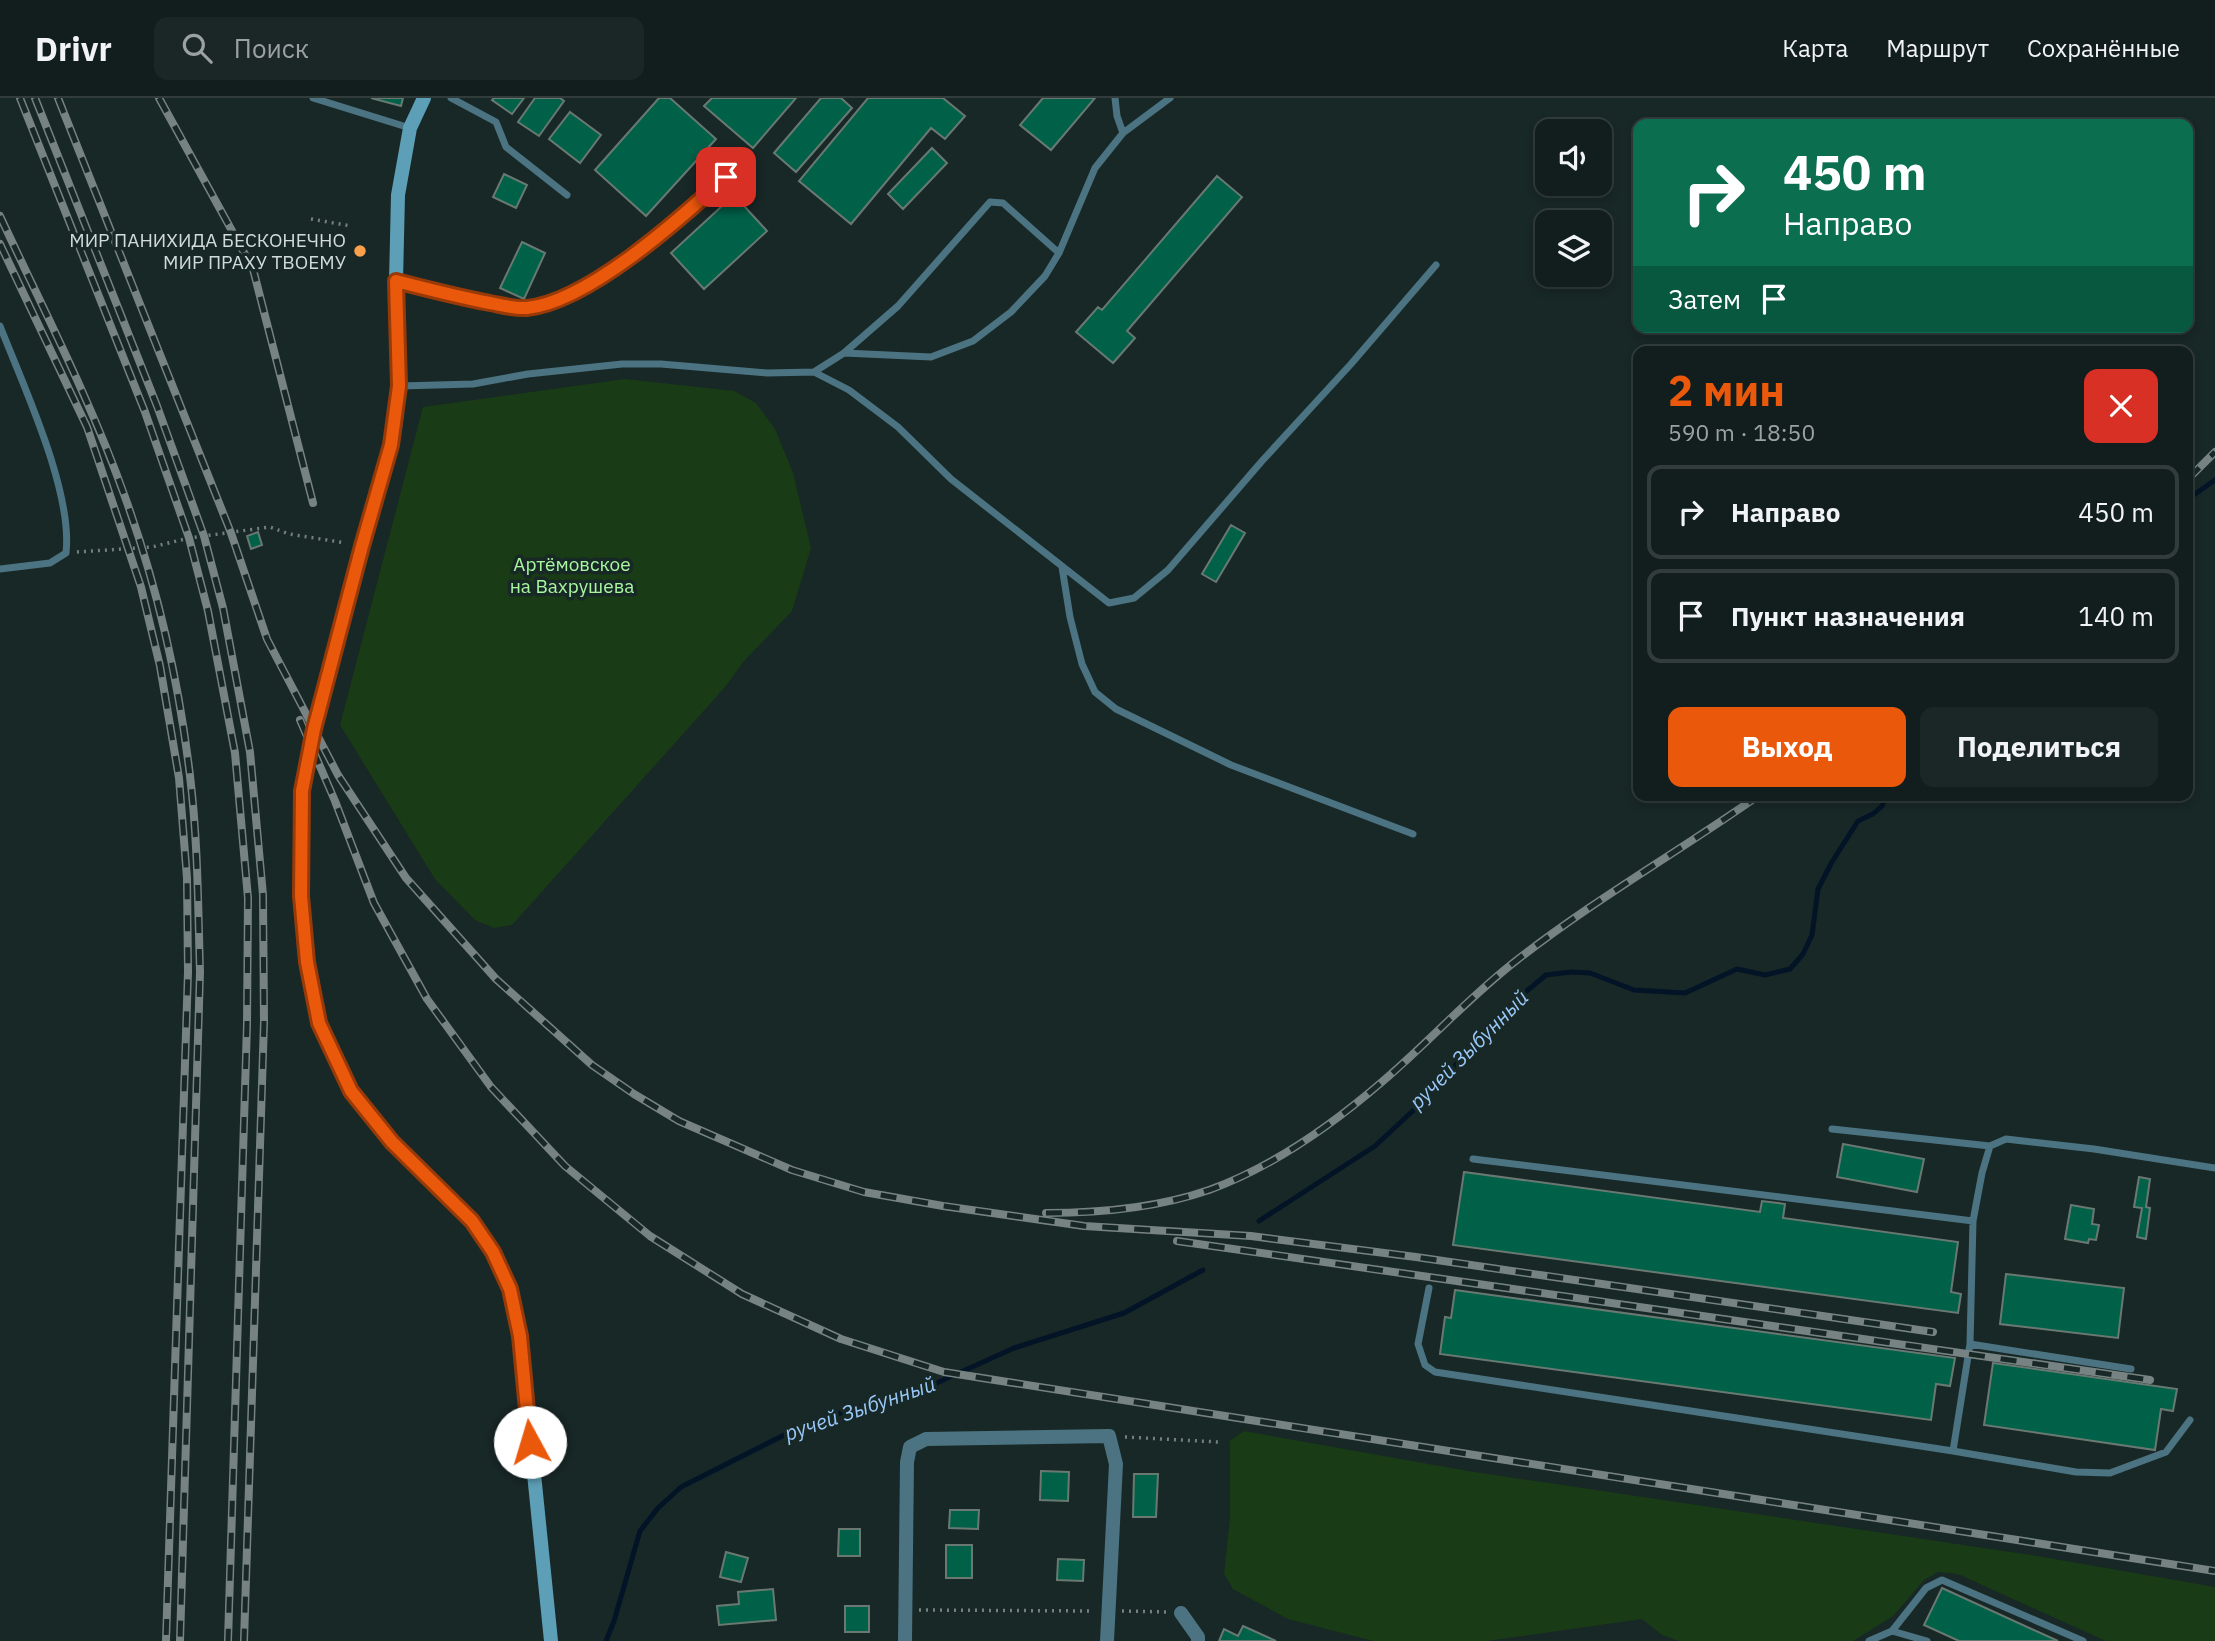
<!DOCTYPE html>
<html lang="ru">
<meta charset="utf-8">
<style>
body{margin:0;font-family:"IBM Plex Sans",sans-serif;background:#1b2726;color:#f1f3f6;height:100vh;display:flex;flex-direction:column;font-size:26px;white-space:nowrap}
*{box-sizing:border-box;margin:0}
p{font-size:23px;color:#9ca2a4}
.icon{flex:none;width:38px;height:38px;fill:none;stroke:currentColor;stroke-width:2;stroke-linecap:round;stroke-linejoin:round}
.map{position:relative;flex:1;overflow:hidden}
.details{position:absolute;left:1633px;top:248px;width:560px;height:455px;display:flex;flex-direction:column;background:#121e1d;border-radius:14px;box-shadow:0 4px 10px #0003,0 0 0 2px #313c3b}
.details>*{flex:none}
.banner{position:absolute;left:1633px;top:21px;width:560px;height:214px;border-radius:14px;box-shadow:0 4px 10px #0003,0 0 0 2px #313c3b;background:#0b6e4f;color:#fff;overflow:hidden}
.buttons{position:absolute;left:1535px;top:21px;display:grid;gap:14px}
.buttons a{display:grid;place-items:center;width:77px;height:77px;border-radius:14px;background:#121e1d;box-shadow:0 4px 10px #0003,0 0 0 2px #313c3b;font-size:35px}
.pin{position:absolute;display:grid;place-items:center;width:60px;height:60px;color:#fff;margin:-30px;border-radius:14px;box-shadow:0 4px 10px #0006}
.me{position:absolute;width:77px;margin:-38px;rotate:354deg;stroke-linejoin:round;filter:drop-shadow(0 0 5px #0008)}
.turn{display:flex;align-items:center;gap:24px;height:147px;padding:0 35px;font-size:32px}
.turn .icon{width:91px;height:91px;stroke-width:2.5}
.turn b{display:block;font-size:49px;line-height:60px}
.then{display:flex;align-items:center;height:66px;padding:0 35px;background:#0003;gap:14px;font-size:26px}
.round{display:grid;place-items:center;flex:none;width:74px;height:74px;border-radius:14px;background:#1b2726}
.summary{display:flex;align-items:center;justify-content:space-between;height:119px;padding:0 35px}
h1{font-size:42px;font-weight:700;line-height:52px;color:#ea580c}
.button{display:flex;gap:14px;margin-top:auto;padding:14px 35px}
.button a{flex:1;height:80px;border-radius:14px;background:#ea580c;color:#fff;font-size:28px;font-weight:700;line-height:80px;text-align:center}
.button a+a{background:#1b2726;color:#f1f3f6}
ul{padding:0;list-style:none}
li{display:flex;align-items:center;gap:21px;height:94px;margin:0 14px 10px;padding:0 21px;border:4px solid #313c3b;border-radius:14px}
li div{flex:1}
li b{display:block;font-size:26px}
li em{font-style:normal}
header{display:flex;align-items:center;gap:42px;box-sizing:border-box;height:98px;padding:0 35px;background:#121e1d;border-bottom:2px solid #313c3b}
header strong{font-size:33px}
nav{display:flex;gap:38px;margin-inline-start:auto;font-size:24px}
.search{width:490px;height:63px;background:#1b2726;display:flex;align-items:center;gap:18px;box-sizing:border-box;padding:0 24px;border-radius:14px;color:#9ca2a4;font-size:26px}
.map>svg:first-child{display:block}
.green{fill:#193b15}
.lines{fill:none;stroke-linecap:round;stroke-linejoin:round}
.stream{stroke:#031426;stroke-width:5}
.building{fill:#006149;stroke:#697972;stroke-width:2}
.path{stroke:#748180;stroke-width:3.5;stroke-dasharray:2 5;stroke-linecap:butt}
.service{stroke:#4b7381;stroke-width:7}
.minor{stroke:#4b7381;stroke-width:14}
.secondary{stroke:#5d9fb6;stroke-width:14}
.rail-casing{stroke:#768382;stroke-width:8}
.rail{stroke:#182827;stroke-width:5;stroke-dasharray:16;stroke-linecap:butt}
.route-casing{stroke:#983908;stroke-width:18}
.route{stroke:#ea580c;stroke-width:12}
.poi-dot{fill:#f9a04c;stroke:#182827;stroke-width:2.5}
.labels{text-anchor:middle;stroke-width:7;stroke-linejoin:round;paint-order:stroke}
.poi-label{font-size:19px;fill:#d2dbdb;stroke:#182827;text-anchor:end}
.park-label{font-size:19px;fill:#a8f79f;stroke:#182827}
.water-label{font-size:21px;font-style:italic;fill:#99c8f8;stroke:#182827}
</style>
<header>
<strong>Drivr</strong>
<div class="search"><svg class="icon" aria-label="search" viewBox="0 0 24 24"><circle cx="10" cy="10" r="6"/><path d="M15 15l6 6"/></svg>Поиск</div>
<nav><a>Карта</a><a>Маршрут</a><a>Сохранённые</a></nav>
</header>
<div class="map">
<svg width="2215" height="1543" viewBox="0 0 2215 1543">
<rect width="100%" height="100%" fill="#182827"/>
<path class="green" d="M625 281 734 293 756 305 775 331 793 375 811 450 792 513 744 563 725 589 512 827 494 830 475 822 435 781 340 627 423 309Z
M1244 1333 1468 1373 2037 1458 2215 1489V1543H2106L1958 1476 1938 1474 1924 1482 1893 1518 1853 1543H1679L1662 1537 1642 1521 1487 1543H1373L1288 1521 1233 1491 1224 1476 1230 1420V1343Z"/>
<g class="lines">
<path class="stream" d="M2188 401 2215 382
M1259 1123 1375 1048 1417 1009 1516 902 1546 877 1571 874 1590 875 1634 892 1685 895 1737 871 1765 877 1790 871 1803 856 1812 837 1818 791 1832 764 1858 723 1873 716 1882 708 1886 698
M606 1543 614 1523 640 1433 658 1410 681 1389 798 1330 873 1304 908 1298 1014 1250 1124 1215 1203 1172"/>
</g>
<path class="building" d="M371 0H403L401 8Z
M494 0H524L512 16 492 2Z
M535 0H560L564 3 539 38 518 24Z
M659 0H670L716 41 646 118 595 72Z
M712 0H796L753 50 704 8Z
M821 0H841L852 10 796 74 774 55Z
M868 0H943L965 18 945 41 931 30 851 126 799 83Z
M1043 0H1095L1051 52 1020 27Z
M570 14 601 37 580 65 549 41Z
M932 50 947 65 903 111 888 96Z
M504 76 527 87 516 110 493 99Z
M1217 78 1242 99 1127 233 1135 240 1113 265 1076 234 1098 209 1102 212Z
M734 97 767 133 704 191 671 155Z
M522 144 545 155 524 201 500 190Z
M1231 427 1245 435 1216 484 1202 476Z
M258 434 262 447 251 451 247 438Z
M1843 1046 1924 1061 1917 1094 1837 1079Z
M1464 1074 1760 1114 1762 1103 1785 1106 1783 1120 1958 1144 1951 1194 1961 1196 1958 1215 1453 1147Z
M2139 1079 2150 1081 2146 1109 2150 1110 2146 1141 2137 1139 2142 1110 2134 1109Z
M2071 1107 2094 1111 2092 1126 2099 1127 2096 1142 2089 1141 2088 1145 2065 1141Z
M2006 1176 2124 1190 2118 1240 2000 1226Z
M1455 1192 1955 1260 1950 1288 1936 1286 1931 1322 1440 1256 1445 1219 1451 1220Z
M1993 1265 2177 1291 2173 1313 2161 1311 2155 1352 1984 1327Z
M1041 1373 1069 1374 1068 1403 1040 1402Z
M1134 1376H1158L1156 1419H1133Z
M950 1412H979L978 1431 949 1430Z
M839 1431H860V1458H838Z
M946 1447H972V1480H946Z
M726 1454 748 1460 741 1484 720 1479Z
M1058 1461 1084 1462 1083 1483 1057 1482Z
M1942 1490 2058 1543H1959L1924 1527Z
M773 1491 776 1522 719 1527 717 1508 739 1506 738 1494Z
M845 1508H869V1534H845Z
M1243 1528 1276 1543H1219L1224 1531 1238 1538Z"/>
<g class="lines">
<path class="path" d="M311 121 351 128
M77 454 152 449 189 440 270 429 289 436 346 445
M1125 1339 1218 1344
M919 1512 1093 1513
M1122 1513 1167 1514"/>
<path class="service" d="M313 0 410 30
M451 0 496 24 506 49 567 97
M1123 35 1170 0
M397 183C437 194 481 209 523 210 560 212 646 150 676 125 699 106 721 84 743 63
M0 228C23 287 73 393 66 455L50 465 0 471
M844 255 898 208 990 104 1003 105 1059 155
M814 274 849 292 898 329 951 381 1109 505 1134 500 1168 472 1262 363 1351 266 1436 167
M400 288 473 286 528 276 622 266H661L767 275 814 274 844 255 931 259 973 243 1011 214 1045 178 1059 155 1095 70 1123 35 1117 18 1115 0
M1062 469 1070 519 1082 566 1095 594 1116 611 1231 667 1413 736
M1832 1031 1990 1048 2006 1041 2094 1051 2215 1070
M1473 1061 1973 1123
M1429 1190 1418 1246 1425 1267 1435 1274 1953 1353 1970 1246 1973 1123 1982 1075 1990 1048
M1970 1246 2131 1271
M1953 1353 2076 1374 2110 1375 2166 1354 2190 1322
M1869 1543 1892 1533
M1927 1543 1892 1533 1926 1490 1942 1482 2083 1543"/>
<path class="minor" d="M1181 1515 1198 1539V1543
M905 1543 907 1364 910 1349 926 1341 1109 1338 1116 1366 1107 1543"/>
<path class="secondary" d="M424 0 410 30 398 97 396 183 399 288 396 323 391 347 362 448 314 631 302 693 301 798 307 865 319 925 350 994 392 1044 472 1123 493 1154 510 1191 520 1238 551 1543"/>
<defs>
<path id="rail" d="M20 0 145 314 189 440 208 513 235 655 248 800 247 926 228 1543
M35 0 157 308 204 438 223 510 250 654 263 797 264 924 244 1543
M58 0 231 435 267 541 338 677 406 780 496 881 592 967 634 996 679 1023 792 1072 864 1094 943 1108 1084 1128 1251 1138 1416 1159 1933 1234
M159 0 253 171 313 405
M0 118C43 211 91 303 125 399 157 488 179 584 190 678 198 743 198 809 200 874L180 1543
M0 146 87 329 141 489 160 568 179 680 187 780 188 874 166 1543
M2188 381 2215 354
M300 622 335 703 374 805 427 901 491 989 565 1068 650 1138 742 1196 841 1241 944 1274 2215 1473
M1046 1115C1100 1115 1157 1110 1209 1092 1273 1069 1332 1027 1383 983 1429 944 1469 899 1517 862 1594 802 1678 754 1758 698
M1177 1143 2150 1282"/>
</defs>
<use href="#rail" class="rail-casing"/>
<use href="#rail" class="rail"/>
</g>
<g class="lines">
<defs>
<path id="route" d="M530 1344 520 1238 510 1191 493 1154 472 1123 392 1044 351 993 319 925 307 864 301 798 302 693 314 631 362 448 391 347 399 288 396 183C427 191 458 199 490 205 501 207 515 211 527 210 588 204 681 120 726 79"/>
</defs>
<use href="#route" class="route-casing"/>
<use href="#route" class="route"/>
</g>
<circle class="poi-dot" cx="360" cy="153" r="7"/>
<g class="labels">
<g class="poi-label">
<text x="346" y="149">МИР ПАНИХИДА БЕСКОНЕЧНО<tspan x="346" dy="22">МИР ПРАХУ ТВОЕМУ</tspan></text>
</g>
<g class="park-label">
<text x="572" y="473">Артёмовское<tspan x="572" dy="22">на Вахрушева</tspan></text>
</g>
<g class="water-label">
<text transform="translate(1469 952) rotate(-45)" y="7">ручей Зыбунный</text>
<text transform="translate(860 1311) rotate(-19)" y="7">ручей Зыбунный</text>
</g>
</g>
</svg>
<div class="buttons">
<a><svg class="icon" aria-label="sound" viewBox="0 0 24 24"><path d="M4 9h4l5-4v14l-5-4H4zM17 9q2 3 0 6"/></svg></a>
<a><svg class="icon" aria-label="layers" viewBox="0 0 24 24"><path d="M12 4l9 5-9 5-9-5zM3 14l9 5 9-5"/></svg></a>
</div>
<div class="pin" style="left:726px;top:79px;background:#d93025"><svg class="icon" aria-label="arrive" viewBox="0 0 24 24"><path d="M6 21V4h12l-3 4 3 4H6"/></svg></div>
<svg class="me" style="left:530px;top:1344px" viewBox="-20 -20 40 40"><circle r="19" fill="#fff"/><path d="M0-13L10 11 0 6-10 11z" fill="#ea580c"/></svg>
<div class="banner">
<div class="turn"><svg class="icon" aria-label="right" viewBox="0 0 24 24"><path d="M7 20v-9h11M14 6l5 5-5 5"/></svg><div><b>450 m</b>Направо</div></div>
<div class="then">Затем<svg class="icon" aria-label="arrive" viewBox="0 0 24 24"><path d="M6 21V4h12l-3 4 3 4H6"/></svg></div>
</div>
<section class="details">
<div class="summary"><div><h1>2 мин</h1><p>590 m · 18:50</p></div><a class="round" style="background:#d93025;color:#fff"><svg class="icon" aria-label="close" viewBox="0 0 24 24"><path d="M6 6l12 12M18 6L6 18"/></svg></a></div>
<ul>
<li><svg class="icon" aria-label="right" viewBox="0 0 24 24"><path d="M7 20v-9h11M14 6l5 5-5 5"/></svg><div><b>Направо</b></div><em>450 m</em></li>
<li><svg class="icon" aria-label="arrive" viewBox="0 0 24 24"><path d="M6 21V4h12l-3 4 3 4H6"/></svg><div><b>Пункт назначения</b></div><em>140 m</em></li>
</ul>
<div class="button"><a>Выход</a><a>Поделиться</a></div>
</section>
</div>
